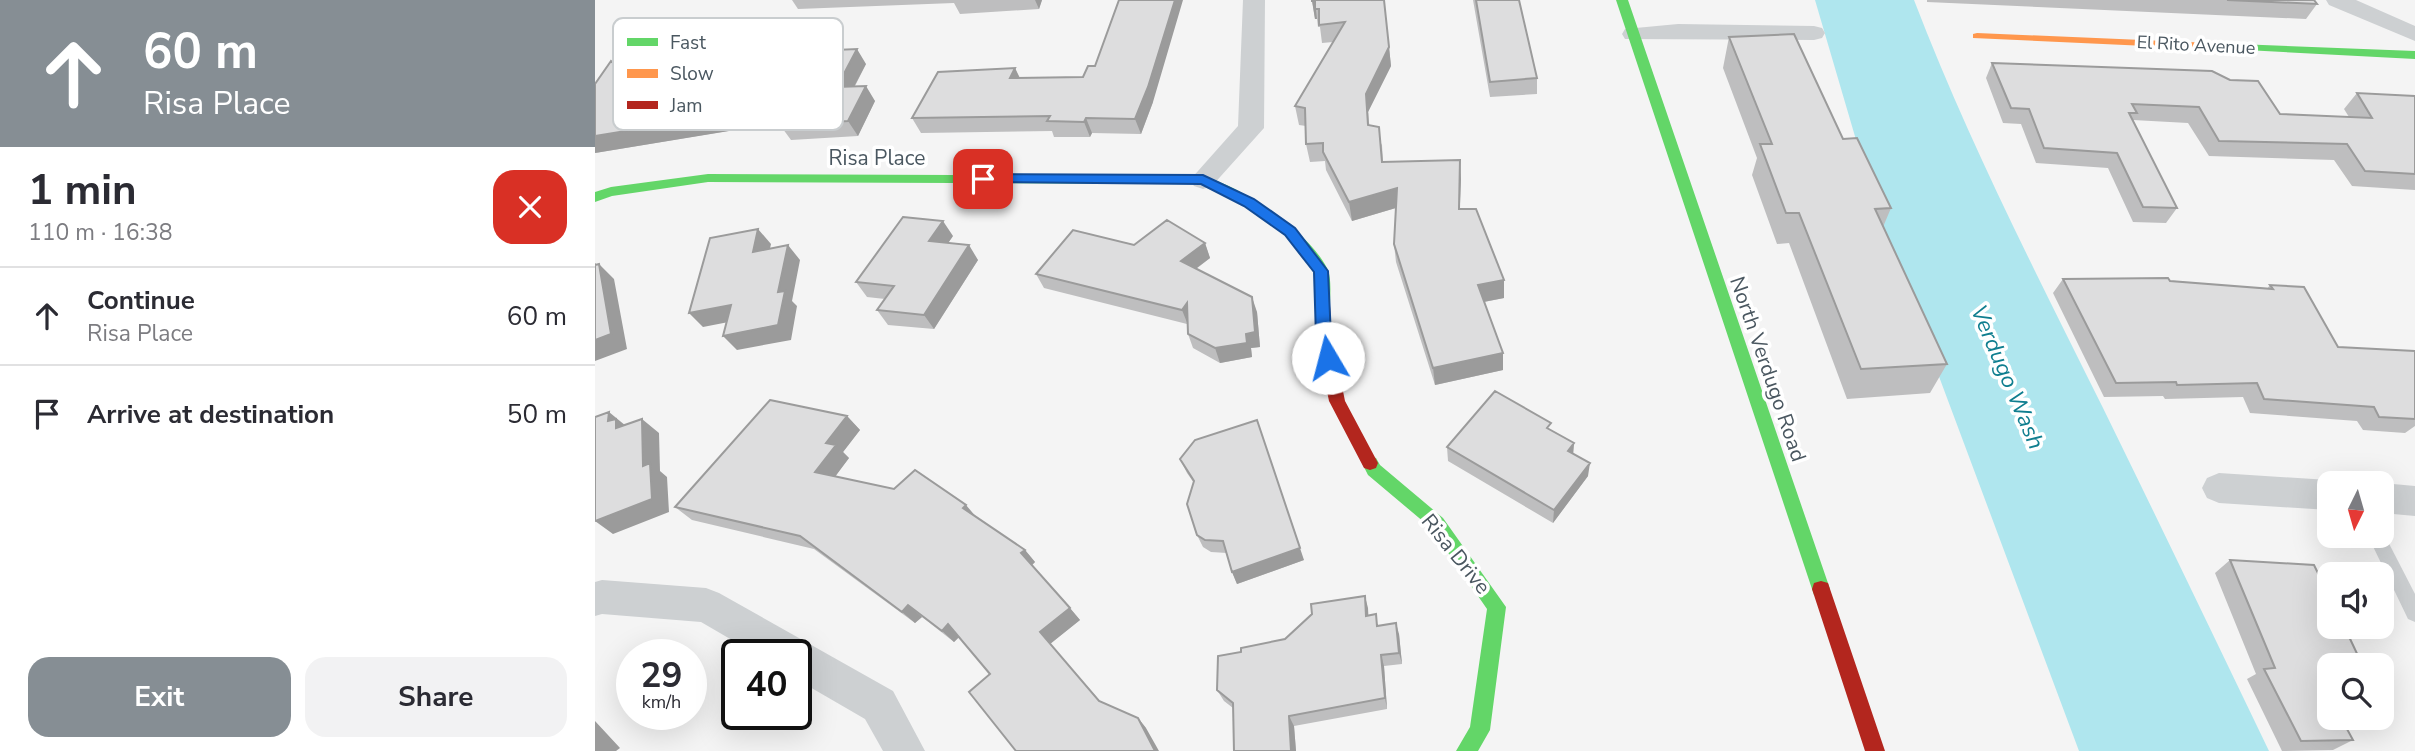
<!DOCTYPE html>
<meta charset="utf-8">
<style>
body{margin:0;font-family:"Nunito Sans",sans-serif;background:#f2f2f3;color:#2b2b33;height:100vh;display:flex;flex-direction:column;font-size:26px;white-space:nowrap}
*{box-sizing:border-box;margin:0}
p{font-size:23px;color:#7c7c81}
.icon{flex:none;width:38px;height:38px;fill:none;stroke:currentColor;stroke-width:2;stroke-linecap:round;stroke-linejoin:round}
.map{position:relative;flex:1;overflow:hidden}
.sheet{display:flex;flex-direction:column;background:#fff;width:595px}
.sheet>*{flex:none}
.guide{background:#868e94;color:#fff;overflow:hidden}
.needle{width:46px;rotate:185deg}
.tools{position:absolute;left:1722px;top:471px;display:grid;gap:14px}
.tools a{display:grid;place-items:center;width:77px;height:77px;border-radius:14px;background:#fff;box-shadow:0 7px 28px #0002;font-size:35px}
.speed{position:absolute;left:21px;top:639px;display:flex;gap:14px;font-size:35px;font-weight:700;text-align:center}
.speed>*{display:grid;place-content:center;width:91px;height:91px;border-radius:50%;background:#fff;box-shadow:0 7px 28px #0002;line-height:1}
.speed small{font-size:18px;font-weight:400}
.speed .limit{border:4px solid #111;border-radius:10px;background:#fff;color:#111}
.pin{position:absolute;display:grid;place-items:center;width:60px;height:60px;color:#fff;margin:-30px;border-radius:14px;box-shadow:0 4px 10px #0006}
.me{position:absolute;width:77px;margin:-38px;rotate:352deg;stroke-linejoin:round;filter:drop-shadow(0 0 5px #0008)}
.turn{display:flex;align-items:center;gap:24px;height:147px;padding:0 28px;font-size:32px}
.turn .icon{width:91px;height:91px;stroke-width:2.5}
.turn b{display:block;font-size:49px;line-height:60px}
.round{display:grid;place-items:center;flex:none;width:74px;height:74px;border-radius:21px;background:#f2f2f3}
.summary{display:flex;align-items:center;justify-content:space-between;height:119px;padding:0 28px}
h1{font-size:42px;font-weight:700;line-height:52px}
.action{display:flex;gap:14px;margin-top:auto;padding:14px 28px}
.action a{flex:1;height:80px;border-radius:21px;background:#868e94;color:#fff;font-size:28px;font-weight:700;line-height:80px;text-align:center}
.action a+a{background:#f2f2f3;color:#2b2b33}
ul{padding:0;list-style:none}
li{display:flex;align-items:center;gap:21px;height:98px;padding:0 28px;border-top:2px solid #e1e1e2}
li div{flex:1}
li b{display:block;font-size:26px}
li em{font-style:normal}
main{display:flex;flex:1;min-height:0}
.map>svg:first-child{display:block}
.water{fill:#afe6ee}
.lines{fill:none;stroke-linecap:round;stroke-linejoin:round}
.lane{fill:#cdd0d2;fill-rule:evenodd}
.street{fill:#cdd0d2;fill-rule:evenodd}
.fast{fill:#63d668;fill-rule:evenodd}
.slow{fill:#ff974d;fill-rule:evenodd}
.jam{fill:#b3261e;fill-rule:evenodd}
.wall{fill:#bebebf}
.shaded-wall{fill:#9b9b9b}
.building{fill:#ddddde;stroke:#9b9b9b;stroke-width:2}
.route{fill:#1a73e8;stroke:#114b97;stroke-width:2}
.labels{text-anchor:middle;stroke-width:7;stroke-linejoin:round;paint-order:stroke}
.far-street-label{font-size:18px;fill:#4a5760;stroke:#fff}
.street-label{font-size:21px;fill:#4a5760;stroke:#fff}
.water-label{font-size:23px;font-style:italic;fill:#0f7e8f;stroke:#fff}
.key{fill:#fff;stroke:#c9cdcf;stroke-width:2}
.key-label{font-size:19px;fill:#4a5760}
</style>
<main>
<section class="sheet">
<div class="guide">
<div class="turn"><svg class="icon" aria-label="ahead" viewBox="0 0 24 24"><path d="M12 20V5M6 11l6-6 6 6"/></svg><div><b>60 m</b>Risa Place</div></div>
</div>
<div class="summary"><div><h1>1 min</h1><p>110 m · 16:38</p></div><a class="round" style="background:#d93025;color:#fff"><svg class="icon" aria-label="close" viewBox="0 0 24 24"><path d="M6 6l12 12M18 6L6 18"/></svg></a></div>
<ul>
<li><svg class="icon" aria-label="ahead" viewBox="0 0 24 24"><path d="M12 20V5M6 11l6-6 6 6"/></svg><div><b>Continue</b><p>Risa Place</p></div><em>60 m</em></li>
<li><svg class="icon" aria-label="arrive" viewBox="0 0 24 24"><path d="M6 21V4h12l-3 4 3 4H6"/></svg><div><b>Arrive at destination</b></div><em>50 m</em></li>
</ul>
<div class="action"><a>Exit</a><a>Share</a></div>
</section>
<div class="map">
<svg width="1820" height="751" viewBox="0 0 1820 751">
<rect width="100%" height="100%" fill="#f4f4f4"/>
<path class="water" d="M1220 0H1319C1373 141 1441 273 1508 408 1564 522 1619 637 1674 751H1484L1281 208Z"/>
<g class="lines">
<path class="lane" d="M1787 530 1820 594V622L1813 619 1773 536H1787Z"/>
<path class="street" d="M648 0H670L669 128 617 186 608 189 599 186 595 180 643 126Z
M1731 0H1761L1820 26V41L1734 5Z
M1083 24 1219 26 1227 28 1230 33 1227 38 1219 40 1030 39 1027 34 1030 29Z
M1624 473 1734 480 1742 483H1734V510L1624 503 1612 498 1607 488 1612 478Z
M1787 483 1820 486V516L1787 513Z
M7 580 111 588 124 593 298 691 330 751H288L270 719 201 679V654H161L106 622 7 614 0 616V582Z"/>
<path class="fast" d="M1021 0H1033L1235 589 1233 595 1226 597 1219 595 1217 589Z
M1617 43 1820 51V59L1613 48V44Z
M113 174 608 176C649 188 712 230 732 268 737 278 735 295 735 306L728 312 723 310 719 272 690 235 649 206 606 184 113 182 17 196 0 202V192L16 187Z
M775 456 781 458 785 465 848 518 911 607 895 730 883 751H861L875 727 892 609 836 528 773 475 767 463 769 458Z"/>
<path class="slow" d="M1382 33 1617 43 1623 46 1617 49 1378 38V34Z"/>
<path class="jam" d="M728 300 735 306 737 337 750 401 783 463 781 468 775 470 769 468 734 401 721 337V306Z
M1226 581 1233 583 1235 589 1290 751H1270L1217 589 1219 583Z"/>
</g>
<path class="wall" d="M197 0H447L444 9 365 14 359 3 203 9Z
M717 0H789L796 66 773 112 774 125 787 145 788 162 865 160V209L909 298 889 302 908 353V370L840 385 801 262 799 244 801 208 757 221 731 170 730 161 715 162 711 144V126L704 125 700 106 738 42 727 43 725 27H723L722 19H720Z
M878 0H924L942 78V94L895 97Z
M1332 0H1719L1722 4 1711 19 1332 2Z
M1134 37 1248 139 1296 208 1288 227 1352 364 1335 393 1252 399 1194 243 1182 244 1157 175 1162 158 1128 68Z
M1397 63 1685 114 1754 117 1749 109 1762 93 1820 96V190L1757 186 1739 160 1614 156 1593 123 1538 120 1582 208 1571 223 1538 222 1513 168 1441 163 1426 124 1408 123 1391 78Z
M271 64 260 86 280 101 263 136 196 140 185 125 187 122 0 153 50 93Z
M420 68 425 78 558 102 546 134 497 133 495 137H459L457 131 326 133 317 118Z
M358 236 353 243 383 260 339 329 293 325 282 310 290 299 272 297 261 282Z
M610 243 615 258 601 269 662 312 665 347 656 348 657 357 625 363 598 348 593 334 592 324 449 288 441 274 539 245Z
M1468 279 1575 281 1672 289 1675 285 1743 347 1820 351V426L1810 433 1768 430 1762 421 1655 413 1648 397 1570 399 1568 396 1509 397 1458 293Z
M252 416 265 430 248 452 254 458 240 476 381 517 430 550 440 562 437 565 485 620 455 644 505 701 543 718 551 728 395 674 364 637 359 642 327 617 320 623 219 549 97 520 80 507Z
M956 430 979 443 978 453 993 476 958 523 853 461 852 447Z
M585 459 709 560 642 584 637 572 632 553 616 552 608 547 602 535 599 483 592 473Z
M1635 560 1765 660 1756 665H1734V718L1758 740 1738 750 1687 751 1652 679 1661 674 1620 573Z
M770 596 773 616 783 625 804 634 807 664 789 666 792 709 699 726 701 751H639L638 708 629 701 622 690 690 639Z"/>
<path class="shaded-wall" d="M440 0H447L444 9Z
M580 0H588L558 102 546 134 540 119Z
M717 1H720L722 19H720Z
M794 47 796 66 773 112 776 143 771 94Z
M262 49 271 64 251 102 242 87Z
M420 68 427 83 415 78Z
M271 86 280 101 263 136 253 121Z
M197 104 207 119 0 153V136Z
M491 118 497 133 495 137 489 122Z
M865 160 866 179 864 228V209Z
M802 188 804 207 757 221 754 202Z
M348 221 358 236 344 256 334 241Z
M163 229 176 244 171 267 158 252Z
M610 243 615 258 591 276 586 261Z
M193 245 205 260 197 301 202 306 196 340 142 350 128 336 183 292Z
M374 245 383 260 339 329 329 315Z
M0 263 5 267 4 264 19 279 32 349 0 361Z
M909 280V298L883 303V285Z
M657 297 662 312 665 347 656 348 657 357 625 363 620 348 651 334Z
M592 303 593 325 587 310Z
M136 305 149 319 108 327 94 313Z
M908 353V370L840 385 838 368Z
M14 412 31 426 38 442 13 421Z
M252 416 265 430 248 452 254 458 234 485 220 472 231 443Z
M47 419 64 433 65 471 72 477 74 512 18 534 0 521 48 466Z
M662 420 709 560 642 584 637 572Z
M979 443 978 456 973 451Z
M995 463 993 476 958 523 959 510Z
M371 505 382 518 368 508Z
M430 550 440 562 436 566 426 553Z
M770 596 773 608 774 628 771 616Z
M313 605 327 617 320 623 307 612Z
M475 608 485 620 455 644 445 632Z
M801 623 804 634 807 664 804 653Z
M353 624 365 636 359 642 347 631Z
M786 655 789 666 792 709 790 698Z
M694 716 699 726 701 751H696Z
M543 718 551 728 564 751H560Z
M0 721 25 748 21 751H0Z"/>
<path class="building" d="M524 0H580L553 87 540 119 491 118 489 122 452 121 455 116 317 118 343 72 420 68 415 78 488 77 493 66H500Z
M717 0H789L794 47 771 94 773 125 784 127 787 162 865 160 864 209H881L909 280 883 285 908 353 838 368 799 244 802 188 754 202 728 152V143L711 144 710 108 700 106 750 22 724 25V9H720V1H717Z
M881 0H924L942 78 895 82Z
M1632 0H1719L1722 4Z
M1199 34 1248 139 1262 138 1296 208 1280 209 1352 364 1266 369 1204 213H1191L1165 144H1177L1134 37Z
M262 49 242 87 271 86 253 121 185 125 197 104 0 136V84L16 61 50 93 172 73 175 69 205 72 217 51Z
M1397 63 1617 71 1635 80 1663 81 1685 114 1777 118 1762 93 1820 96V174L1770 171 1752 144 1624 141 1604 107 1537 104 1542 113H1534L1582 208 1548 207 1522 153 1449 148 1434 109 1416 108Z
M308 217 348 221 334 241 374 245 329 315 282 310 299 286 261 282Z
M572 220 610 243 586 261 657 297 660 332 651 334 652 343 620 348 593 334 592 303 587 310 441 274 478 230 539 245Z
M163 229 158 252 193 245 183 292 190 291 183 325 128 336 136 305 94 313 115 238Z
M4 264 16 334 0 340V265Z
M1573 278 1575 281 1678 289 1675 285 1709 287 1743 347 1820 351V419L1784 417 1779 407 1669 399 1662 383 1582 385 1581 382 1521 383 1468 279Z
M900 391 956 423 952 428 979 443 973 451 995 463 959 510 852 447Z
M175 400 252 416 231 443 241 445 220 472 299 489 320 470 371 505 368 508 430 550 426 553 475 608 445 632 504 701 543 718 560 751H421L374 692 395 674 353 624 347 631 313 605 307 612 205 536 80 507Z
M14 412 13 421 21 419V428L47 419 48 466 55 463 57 499 0 521V417Z
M662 420 705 548 637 572 628 541 610 540 602 535 592 504 599 481 585 459 600 440Z
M1635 560 1719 565 1734 596V626H1749L1765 660 1730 658 1734 666V718H1746L1758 740 1706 741 1669 669 1680 668Z
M770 596 771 616 781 614 782 626 801 623 804 653 786 655 790 698 694 716 696 751H639L638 703 622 690 623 656 646 652V648L690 639 717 614 716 604Z"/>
<path class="route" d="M388 174 608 175 659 199 700 228 733 271 736 337 741 358 733 365 725 358 721 337 719 272 690 235 649 206 606 184 383 182V176Z"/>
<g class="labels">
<g class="far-street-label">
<text transform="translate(1601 45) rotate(3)" y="6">El Rito Avenue</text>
</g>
<g class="street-label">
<text x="282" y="165">Risa Place</text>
<text transform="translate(1173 369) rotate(71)" y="7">North Verdugo Road</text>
<text transform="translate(861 554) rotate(51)" y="7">Risa Drive</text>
</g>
<g class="water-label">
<text transform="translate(1413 377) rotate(67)" y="8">Verdugo Wash</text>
</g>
</g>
<rect x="18" y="18" width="230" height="112" rx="10" class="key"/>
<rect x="32" y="38" width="31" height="8" fill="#63d668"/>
<rect x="32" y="69" width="31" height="9" fill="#ff974d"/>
<rect x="32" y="101" width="31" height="8" fill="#b3261e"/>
<g class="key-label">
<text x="75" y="49">Fast</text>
<text x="75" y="80">Slow</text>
<text x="75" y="112">Jam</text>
</g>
</svg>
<div class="tools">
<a><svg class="needle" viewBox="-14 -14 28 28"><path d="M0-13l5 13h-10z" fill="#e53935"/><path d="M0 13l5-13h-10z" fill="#7c7c81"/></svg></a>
<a><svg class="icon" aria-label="sound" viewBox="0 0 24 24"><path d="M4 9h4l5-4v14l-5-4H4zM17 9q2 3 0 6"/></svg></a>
<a><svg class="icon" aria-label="search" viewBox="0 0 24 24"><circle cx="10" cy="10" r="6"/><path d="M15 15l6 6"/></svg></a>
</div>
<div class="speed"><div>29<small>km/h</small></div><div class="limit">40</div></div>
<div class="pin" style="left:388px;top:179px;background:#d93025"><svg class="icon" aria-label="arrive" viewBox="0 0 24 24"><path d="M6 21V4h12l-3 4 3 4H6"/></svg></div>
<svg class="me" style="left:733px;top:358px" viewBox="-20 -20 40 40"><circle r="19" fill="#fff"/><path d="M0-13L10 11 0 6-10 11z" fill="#1a73e8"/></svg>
</div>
</main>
